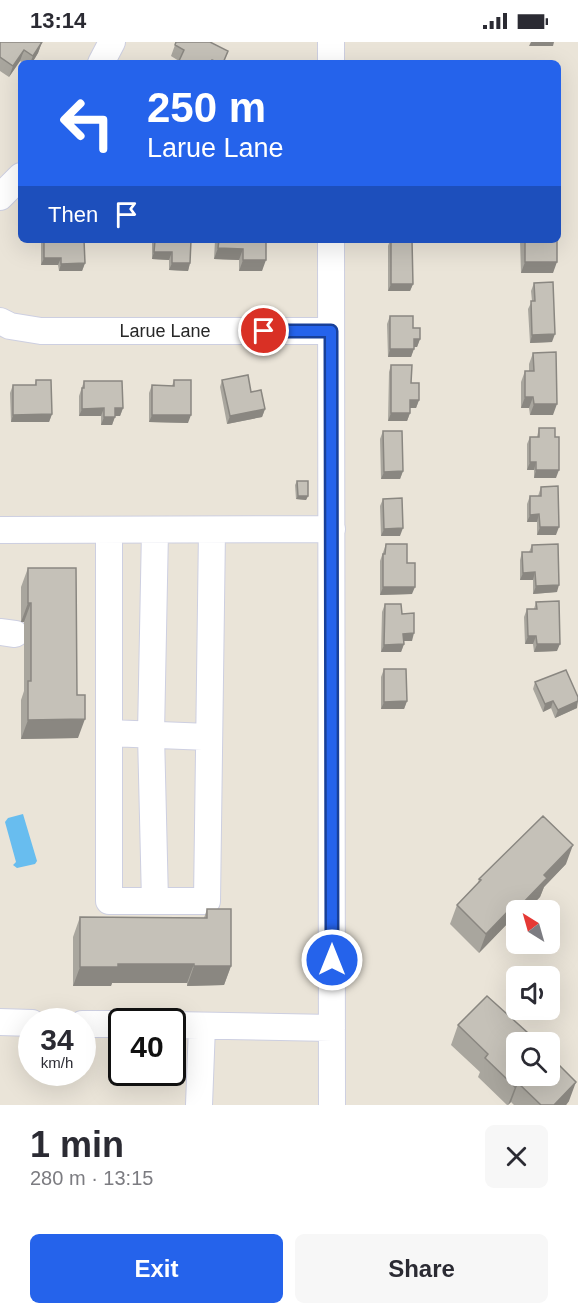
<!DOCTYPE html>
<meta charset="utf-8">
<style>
body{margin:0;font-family:Helvetica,sans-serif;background:#f7f7f7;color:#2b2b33;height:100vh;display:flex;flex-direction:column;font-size:22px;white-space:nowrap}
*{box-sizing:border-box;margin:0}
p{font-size:20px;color:#7c7c81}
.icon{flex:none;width:33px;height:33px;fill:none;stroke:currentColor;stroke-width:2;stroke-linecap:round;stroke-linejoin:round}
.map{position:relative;height:1063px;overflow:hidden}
.details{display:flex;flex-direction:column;background:#fff;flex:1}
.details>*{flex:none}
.guide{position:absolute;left:18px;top:18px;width:543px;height:183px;border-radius:9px;box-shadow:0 6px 24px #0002;background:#2563eb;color:#fff;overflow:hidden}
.needle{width:39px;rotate:323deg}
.fabs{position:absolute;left:506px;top:858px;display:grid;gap:12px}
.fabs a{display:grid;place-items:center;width:54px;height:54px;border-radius:9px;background:#fff;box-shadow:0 6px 24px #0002;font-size:30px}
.speed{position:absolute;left:18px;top:966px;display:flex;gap:12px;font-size:30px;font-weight:700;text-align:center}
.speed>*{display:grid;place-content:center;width:78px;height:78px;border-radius:50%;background:#fff;box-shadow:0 6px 24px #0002;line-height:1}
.speed small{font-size:15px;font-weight:400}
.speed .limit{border:3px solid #111;border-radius:9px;background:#fff;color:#111}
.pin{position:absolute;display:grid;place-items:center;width:51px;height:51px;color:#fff;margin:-26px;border:3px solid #fff;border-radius:50%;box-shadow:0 2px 6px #0007}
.me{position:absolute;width:66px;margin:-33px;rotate:0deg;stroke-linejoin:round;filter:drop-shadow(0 0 4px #0008)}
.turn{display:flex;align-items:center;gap:21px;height:126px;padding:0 30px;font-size:27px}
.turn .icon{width:78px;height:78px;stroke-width:2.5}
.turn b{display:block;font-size:42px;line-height:51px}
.then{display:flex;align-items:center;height:57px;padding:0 30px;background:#0003;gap:12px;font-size:22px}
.round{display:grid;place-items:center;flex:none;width:63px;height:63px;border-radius:9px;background:#f7f7f7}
.head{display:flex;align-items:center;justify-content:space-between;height:102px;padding:0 30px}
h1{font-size:36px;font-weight:600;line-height:45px}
.action{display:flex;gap:12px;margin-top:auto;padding:12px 30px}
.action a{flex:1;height:69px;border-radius:9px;background:#2563eb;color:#fff;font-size:24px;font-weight:600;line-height:69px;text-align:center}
.action a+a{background:#f7f7f7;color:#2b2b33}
.status{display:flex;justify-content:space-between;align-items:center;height:42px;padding:0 30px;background:#fff;direction:ltr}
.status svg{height:16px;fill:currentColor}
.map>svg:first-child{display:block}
.water{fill:#68bdef}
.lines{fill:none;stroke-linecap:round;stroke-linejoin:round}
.minor-casing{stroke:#cdcfe1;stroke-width:28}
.minor{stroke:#fff;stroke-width:26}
.wall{fill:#a9a69e}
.shaded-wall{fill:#8a8781}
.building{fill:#c5c1b8;stroke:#8a8781;stroke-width:1.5}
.route-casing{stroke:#184099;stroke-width:15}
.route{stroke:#2563eb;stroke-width:10}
.labels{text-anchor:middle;stroke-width:4.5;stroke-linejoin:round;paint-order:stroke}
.street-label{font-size:18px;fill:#272727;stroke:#fff}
</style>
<div class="status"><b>13:14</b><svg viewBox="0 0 49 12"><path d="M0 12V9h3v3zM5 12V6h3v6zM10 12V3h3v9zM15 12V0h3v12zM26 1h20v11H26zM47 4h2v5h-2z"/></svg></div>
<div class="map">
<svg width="578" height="1063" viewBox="0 0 578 1063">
<rect width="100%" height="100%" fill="#eae4d8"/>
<path class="water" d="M23 772 37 819 35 822 17 826 13 823 16 820 5 780 8 776Z"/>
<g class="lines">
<defs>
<path id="minor" d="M331 0V21
M101 21 112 0
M0 155 21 134
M331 198 332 1063
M0 279 10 284 41 289H331
M0 488 332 487
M109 488V859H207L212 488
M0 590 15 592
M109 691 209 695
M155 859 151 692 155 488
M0 980 32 981
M82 982H122
M172 983 332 986
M199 1063 202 984"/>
</defs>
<use href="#minor" class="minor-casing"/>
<use href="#minor" class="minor"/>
</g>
<path class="wall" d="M0 0H42L38 11 32 21H23L20 19 9 35 0 29Z
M175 3 224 21H178L179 19 171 14Z
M41 198H84L85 221 82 229H59L58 223H41Z
M152 198H191L190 221 188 229 169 228V218L152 217Z
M215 198H266L262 229H239V218L214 217Z
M390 198H412L413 242 410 249H388V204Z
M520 198H557L553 231H521Z
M534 241 552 300 530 301 528 267 532 259 531 249Z
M390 274 413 286 420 297 417 305H414L411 315H388L387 282Z
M533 311 553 373H530L529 366H521V340L525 329H529V322Z
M391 323 411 341 419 358 416 366H410V371L407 379H388L389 330Z
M36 338 52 372 49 380H11L10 351 13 343H35Z
M174 338 188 381 149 380V351L152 343 172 344Z
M222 338 251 350 265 367 262 375 227 382 220 345Z
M84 339 123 366 120 374H115L112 383H101V374H79V354Z
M539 386 556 436H534V428H527V402L530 395H537Z
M383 389 403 429 400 437H381L380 397Z
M297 439 308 454 306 458 296 457 295 443Z
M541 445 556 493H537V480H527V462L530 454H538Z
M383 457 400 494H381L380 464Z
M386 502 407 521 412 552 380 553V519Z
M532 503 557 550 533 552V538H520V518L522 510H529Z
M28 526 77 653 78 696 21 697V658L24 649V580H21V545Z
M536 560 557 609 534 610 533 602H525L524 575 527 567H534Z
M385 562 402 572 412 599H403L404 602 401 610H381L382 570Z
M384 627 407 659 404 667H381V635Z
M535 640 577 666 555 676 551 666 543 670 533 647Z
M566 822 544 845 540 855 527 868H516V880L512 884 508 881 479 911 450 882 457 863 478 841 479 837Z
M207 867 231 924 224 943 187 944V941H112L111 944H73V895L80 875 204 876Z
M458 983 552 1016 569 1059 566 1063H514L511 1060 508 1063H507L478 1035 480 1030 451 1003Z"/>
<path class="shaded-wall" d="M42 0 38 11 32 21H30L33 14Z
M531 0H554L553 4H529Z
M24 8 20 19 9 35 13 24Z
M218 206 243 207 239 218 214 217Z
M154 210H172L169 218 152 217Z
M44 216H61L58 223H41Z
M243 218H266L262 229H239Z
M525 220H557L553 231H521Z
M85 221 82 229H59L61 222Z
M172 221H190L188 229 169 228Z
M391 242H413L410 249H388Z
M555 292 552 300 530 301 532 293Z
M414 297H420L417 305H411Z
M390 307H414L411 315H388Z
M525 355H533L529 366H521Z
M410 358H419L416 366H407Z
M534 362H557L553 373H530Z
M104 366 101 374H79L82 367Z
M115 366H123L120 374H112Z
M265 367 262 375 227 382 230 374Z
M391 371H410L407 379H388Z
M52 372 49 380H11L13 373Z
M152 373H191L188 381 149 380Z
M104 375H115L112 383H101Z
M530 420H536L534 428H527Z
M536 428H559L556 436H534Z
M403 429 400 437H381L384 430Z
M298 454H308L306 458 296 457Z
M539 472 537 480H527L530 473Z
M540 485H559L556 493H537Z
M403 486 400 494H381L384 487Z
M535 530 533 538H520L523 531Z
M559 543 557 550 533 552 536 544Z
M383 545H415L412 552 380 553Z
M28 561H31L24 580H21Z
M414 591 412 599H400L403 592Z
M528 594H536L533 602H525Z
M404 602 401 610H381L384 603Z
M537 602H560L557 609 534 610Z
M407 659 404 667H381L384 660Z
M553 659 551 666 543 670 545 662Z
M578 659 577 666 555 676 558 668Z
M85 677 78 696 21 697 28 678Z
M573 803 566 822 544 845 540 855 527 868H517L519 865 544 833Z
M515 862 508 881 479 911 486 892Z
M516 872V880L512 884Z
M118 922H194L187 941H112L111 944H73L80 925Z
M194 924H231L224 943 187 944Z
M576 1040 569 1059 566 1063H554Z
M518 1041 511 1060 508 1063 515 1045Z"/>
<path class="building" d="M0 0H42L33 14 24 8 13 24 0 15Z
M176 0H210L228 9 223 21H219L212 18 210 21H178L184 8 175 3Z
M44 198H84L85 221 61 222V216H44Z
M155 198H191L190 221H172V210H154Z
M219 198H266V218H243V207L218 206Z
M391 198H412L413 242H391Z
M525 198H557V220H525Z
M553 240 555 292 532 293 531 259H535L534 241Z
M390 274H413V286H420V297H414V307H390Z
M556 310 557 362H534L533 355H525V329H534L533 311Z
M391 323H412L411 341H419V358H410V371H391Z
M248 333 251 350 261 348 265 367 230 374 222 338Z
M36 338H51L52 372 13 373V343H36Z
M174 338H191V373H152V343L174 344Z
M84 339H122L123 366H115V375H104V366L82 367V346H84Z
M539 386H555V395H559V428H536V420H530V395H539Z
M383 389H402L403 429 384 430Z
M297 439H308V454H298Z
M558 444 559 485H540L539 472 530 473V454H541V445Z
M402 456 403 486 384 487 383 457Z
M386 502H407V521H415V545H383V512H385Z
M558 502 559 543 536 544 535 530 523 531 522 510H532V503Z
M28 526H76L77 653H85V677L28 678V639H31V561H28Z
M559 559 560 602H537L536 594H528L527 567H537L536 560Z
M385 562H401L402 572 414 571V591L403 592 404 602 384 603Z
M384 627H406L407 659 384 660Z
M566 628 578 655V659L558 668 553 659 545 662 535 640Z
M543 774 573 803 544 833 547 836 519 865 515 862 486 892 457 863 481 838 479 837Z
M207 867H231V924H194V922H118V925H80V875L207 876Z
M487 954 538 1000H516V1034H549V1010L553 1014 551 1015 576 1040 554 1063H541L518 1041 515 1045 485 1016 488 1012 458 983Z"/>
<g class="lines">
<defs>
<path id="route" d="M264 289H331L332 918"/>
</defs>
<use href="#route" class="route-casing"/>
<use href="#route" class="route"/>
</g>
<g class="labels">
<g class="street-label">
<text x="165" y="295">Larue Lane</text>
</g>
</g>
</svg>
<div class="fabs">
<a><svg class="needle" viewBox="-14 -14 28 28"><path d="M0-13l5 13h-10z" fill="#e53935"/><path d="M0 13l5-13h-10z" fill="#7c7c81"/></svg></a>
<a><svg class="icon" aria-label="sound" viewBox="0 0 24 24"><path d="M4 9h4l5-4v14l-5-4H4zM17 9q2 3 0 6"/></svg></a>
<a><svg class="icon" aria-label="search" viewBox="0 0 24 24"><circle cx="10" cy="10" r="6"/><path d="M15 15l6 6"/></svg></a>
</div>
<div class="speed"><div>34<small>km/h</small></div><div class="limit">40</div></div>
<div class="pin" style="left:264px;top:289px;background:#d93025"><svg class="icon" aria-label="arrive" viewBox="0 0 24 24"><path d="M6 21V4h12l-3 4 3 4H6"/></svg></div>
<svg class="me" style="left:332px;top:918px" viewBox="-20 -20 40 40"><circle r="17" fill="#2563eb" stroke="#fff" stroke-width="3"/><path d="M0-11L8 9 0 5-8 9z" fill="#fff"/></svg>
<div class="guide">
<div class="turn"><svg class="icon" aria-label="left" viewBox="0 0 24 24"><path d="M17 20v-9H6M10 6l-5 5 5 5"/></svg><div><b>250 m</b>Larue Lane</div></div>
<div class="then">Then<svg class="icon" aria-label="arrive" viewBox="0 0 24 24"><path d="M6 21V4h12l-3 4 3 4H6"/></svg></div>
</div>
</div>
<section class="details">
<div class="head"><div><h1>1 min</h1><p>280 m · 13:15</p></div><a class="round"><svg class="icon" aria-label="close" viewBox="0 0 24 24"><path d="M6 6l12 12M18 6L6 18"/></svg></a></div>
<div class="action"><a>Exit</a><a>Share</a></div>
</section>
